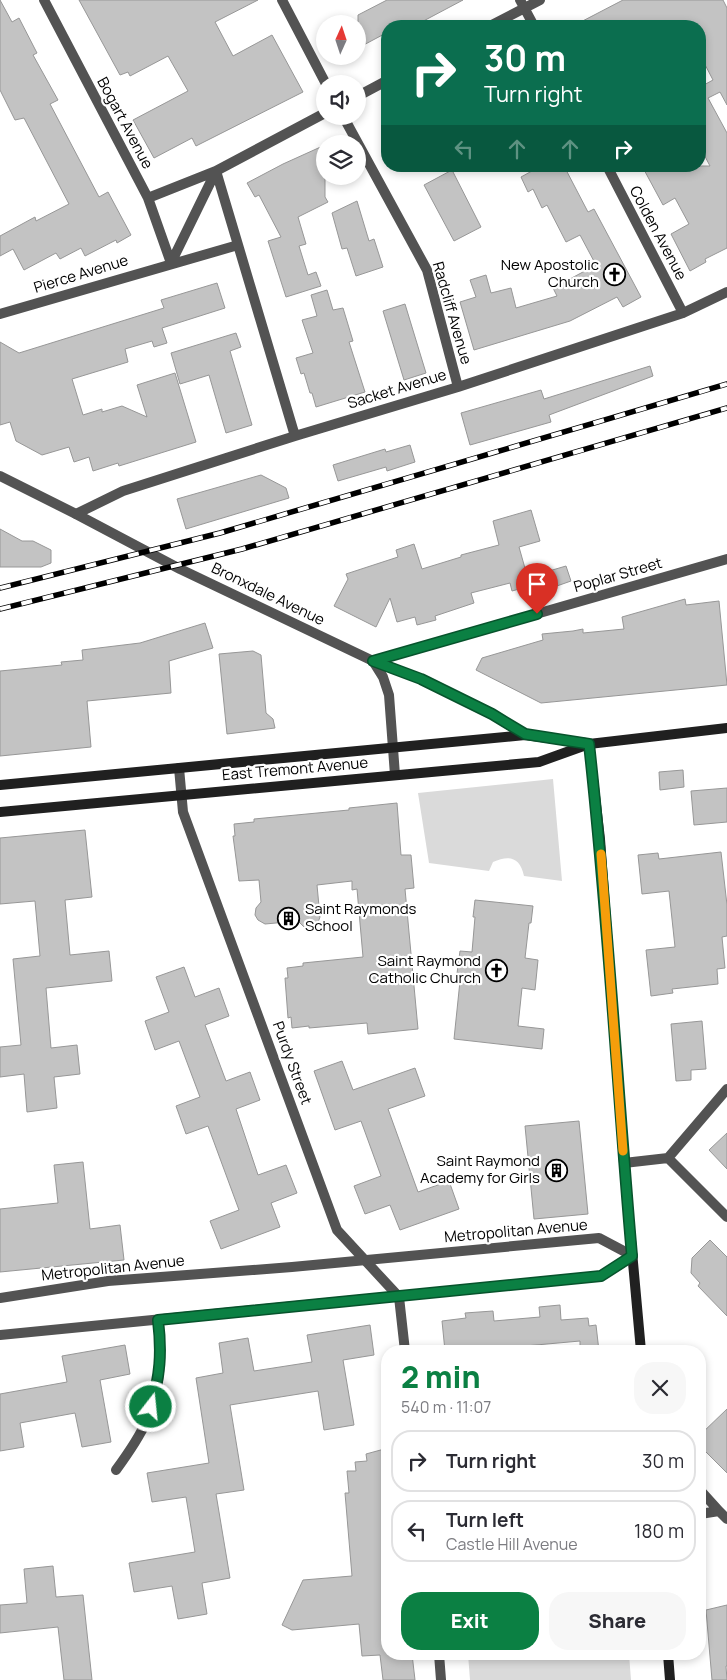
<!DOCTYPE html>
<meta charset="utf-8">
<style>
body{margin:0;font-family:Manrope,sans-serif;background:#f7f7f7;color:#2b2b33;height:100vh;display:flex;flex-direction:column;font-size:19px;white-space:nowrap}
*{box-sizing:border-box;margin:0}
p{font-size:16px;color:#7c7c81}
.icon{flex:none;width:28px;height:28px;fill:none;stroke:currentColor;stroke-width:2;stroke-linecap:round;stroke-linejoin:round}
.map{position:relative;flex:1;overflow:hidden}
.panel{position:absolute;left:381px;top:1345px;width:325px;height:315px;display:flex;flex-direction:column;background:#fff;border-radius:20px;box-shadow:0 2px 8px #0003}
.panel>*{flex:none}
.guide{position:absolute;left:381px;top:20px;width:325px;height:152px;border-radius:20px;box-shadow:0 2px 8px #0003;background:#0b6e4f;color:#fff;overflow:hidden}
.needle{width:32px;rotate:3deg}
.buttons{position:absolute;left:316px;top:15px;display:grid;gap:10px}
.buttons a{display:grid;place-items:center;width:50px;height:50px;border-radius:50%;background:#fff;box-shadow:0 2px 8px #0003;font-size:25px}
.pin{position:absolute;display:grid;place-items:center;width:42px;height:42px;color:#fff;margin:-51px -21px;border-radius:50% 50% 50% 0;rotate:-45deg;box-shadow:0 0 5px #0007}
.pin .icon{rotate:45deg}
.me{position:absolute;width:55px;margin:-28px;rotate:16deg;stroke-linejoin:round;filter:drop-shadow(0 0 4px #0008)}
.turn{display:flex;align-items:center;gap:18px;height:105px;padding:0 20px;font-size:22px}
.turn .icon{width:65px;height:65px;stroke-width:2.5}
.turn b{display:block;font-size:35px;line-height:42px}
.lanes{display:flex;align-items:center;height:48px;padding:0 20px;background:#0003;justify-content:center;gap:25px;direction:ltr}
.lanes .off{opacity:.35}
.round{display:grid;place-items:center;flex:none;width:52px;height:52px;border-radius:20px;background:#f7f7f7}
.head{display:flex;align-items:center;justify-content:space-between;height:85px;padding:0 20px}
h1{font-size:30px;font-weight:800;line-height:38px;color:#0b8043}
.primary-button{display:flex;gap:10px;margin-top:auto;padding:10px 20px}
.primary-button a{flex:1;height:58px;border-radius:20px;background:#0b8043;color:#fff;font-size:20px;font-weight:800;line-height:58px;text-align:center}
.primary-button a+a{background:#f7f7f7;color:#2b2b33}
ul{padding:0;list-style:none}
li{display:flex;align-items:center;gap:15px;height:62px;margin:0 10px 8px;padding:0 10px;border:2px solid #e1e1e2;border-radius:20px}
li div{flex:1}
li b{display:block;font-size:19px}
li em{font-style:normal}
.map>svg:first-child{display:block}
.green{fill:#dadada}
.building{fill:#c3c3c3;stroke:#979797}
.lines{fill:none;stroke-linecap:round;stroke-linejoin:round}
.minor{stroke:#535353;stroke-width:10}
.tertiary{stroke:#535353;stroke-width:10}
.secondary{stroke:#202020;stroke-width:10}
.rail-casing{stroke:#000;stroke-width:5.5}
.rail{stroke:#fff;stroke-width:4;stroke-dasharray:11;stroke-linecap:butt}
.route-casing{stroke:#07532c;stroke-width:12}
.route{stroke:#0b8043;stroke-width:9}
.slow{stroke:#f59e0b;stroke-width:9}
.labels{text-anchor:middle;stroke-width:4.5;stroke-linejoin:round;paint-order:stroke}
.street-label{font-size:15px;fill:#000;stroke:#fff}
.poi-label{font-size:15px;fill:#000;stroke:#fff;text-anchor:end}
</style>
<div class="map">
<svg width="727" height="1680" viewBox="0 0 727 1680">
<rect width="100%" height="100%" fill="#fff"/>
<path class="green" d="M553 779 562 881 524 876C520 857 509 855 493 862L489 871 429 863 418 793Z
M468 1654H629L631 1680H470Z"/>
<path class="building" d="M0 0 12 22 19 18 37 53 33 55 58 100 50 104 99 197 108 192 131 235 117 243 116 240 85 256 81 248 60 259 56 253 24 270 13 249 0 256V236L35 217 36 221 69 204 24 118 15 120 0 90Z
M79 0H258L215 22 233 56 272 35 303 92 196 146 192 138 154 158 133 120 188 91 168 56 130 76 128 72 120 75Z
M387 0H463L414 26H388V32L358 48V15Z
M623 0H723L727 8V105L720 92 708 98 727 133V248L705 259 706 262 690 271 671 234 689 224 675 198 663 205 642 166H710L700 147V82L702 86 713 80 700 55V26H573Z
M325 145V197L328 202 298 217 306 244 299 246 308 275 316 272 321 286 286 297 268 241 281 237 259 195 255 197 247 183 283 164Z
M541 166H564L588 212 594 209 641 297 623 307 617 297 570 321 474 350 460 302 476 297 470 280 486 275 491 293 511 288 516 308 557 296 553 288 596 265 580 235 566 242 547 205 542 208 533 189 528 192 521 177Z
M452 170 481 227 454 241 424 185Z
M357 201 369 241 374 239 383 267 356 276 347 248 342 249 332 213Z
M217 283 225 308 162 328 167 343 154 347 152 341 125 349 128 362 72 379 83 415 102 409V412L122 406 147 417 137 385 175 373 196 442 119 466 118 463 93 471 89 457 74 462 69 447 42 455 16 441 10 422 0 425V342L19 353 164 308 161 300Z
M327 290 333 310 343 308 353 341 349 342 365 392 316 407 312 393H310L304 373 301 374 296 358 313 353 302 320 317 316 311 295Z
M405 304 426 373 404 380 383 311Z
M236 333 241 347 230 351 252 425 226 433 209 375 180 384 171 353Z
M650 366 653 376 549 415 551 422 470 445 461 413 541 390 544 399Z
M410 445 415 462 387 471 386 467 338 481 333 465 385 449 386 452Z
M261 475 286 488 289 498 186 529 177 499Z
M531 510 540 541 519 547 530 586 512 591 510 583 471 593 474 603 435 616 436 620 417 625 415 617 397 622 390 598 376 627 334 606 348 579 346 574 398 557 396 550 414 544 422 569 461 557V555L499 545 493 521Z
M0 529 22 541H33L51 550V563L41 567H0Z
M566 566 571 581 554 587 549 571Z
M685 599 686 605 719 601 727 685 541 703 476 670 482 658 543 640 542 634 573 631 583 629V633L624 629 622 617Z
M205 623 213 648 169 661 171 693 87 701 91 747 0 756V671L62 665 61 662 83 660 82 650 140 643Z
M253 651 261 655 266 713 273 719 275 728 227 734 219 654Z
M683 770 684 787 660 790 659 772Z
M727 788V822L694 825 691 791Z
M397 803 401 855H411L414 888 405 889 418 1029 368 1034 367 1023 309 1028V1026L292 1028 291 1017 288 1018 285 978H288L287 968 303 966V963L363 957 357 889 352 890V881L317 885 320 917 317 925 312 929 304 927 298 921 265 924 258 920 255 915 256 908 261 902 259 880 239 881 233 836H235L234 824 254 822V819L349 810V808Z
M85 830 92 897 65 900 70 955 109 951 112 981 46 988 51 1048 77 1045 80 1074 54 1077 57 1108 27 1112 24 1074 0 1077V1047L21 1045 13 959 40 956 35 901 0 904V838Z
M721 852 727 905V936L722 937 725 968 717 969 718 984 672 989 673 993 651 996 646 950 675 947 669 891 642 894 638 855 658 853 659 859Z
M475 900 533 906 531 923H529L525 958 538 960 535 990 522 988 518 1026 544 1029 542 1049 454 1039 460 981H456L460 951 472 952 475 917H473Z
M184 967 195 997 219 988 229 1016 205 1025 226 1081 250 1072 260 1100 236 1109 258 1175 286 1165 297 1193 271 1203 280 1227 221 1249 210 1221 239 1210 208 1126 186 1134 176 1106 200 1097 179 1041 155 1050 145 1021 169 1012 156 977Z
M702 1021 706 1069 691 1070V1080L676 1081 671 1024Z
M342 1061 353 1090 415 1068 425 1096 388 1109 418 1192 449 1181 459 1209 400 1230 390 1205 365 1214 354 1186 381 1176 361 1121 335 1130 314 1071Z
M579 1121 588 1214 534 1219 525 1126Z
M727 1133V1169L709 1150Z
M83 1162 90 1229 120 1225 124 1260 0 1272V1209L58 1203 54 1165Z
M710 1240 727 1257V1316L698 1286 700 1283 691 1273 692 1258Z
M560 1305 561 1320 588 1318 589 1326 596 1325 599 1351H580V1341L525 1346V1351H445L442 1321 466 1318 465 1313 493 1311 494 1321 540 1317 539 1307Z
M370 1325 374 1355 343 1360 354 1425 324 1430 318 1391 230 1405 244 1490 216 1494 230 1578 202 1583 207 1614 178 1619 172 1586 134 1592 129 1563 195 1552 186 1497 152 1502 147 1473 209 1463 196 1378 223 1373 219 1343 248 1338 254 1371 312 1362 307 1335Z
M125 1345 130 1374 100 1380 111 1442 82 1447 75 1413 20 1423 24 1447 0 1451V1394L67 1382 62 1356Z
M727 1409V1473L700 1446V1435Z
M388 1448V1654H412L415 1680H383L380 1655 362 1656 359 1624 292 1630 282 1625 303 1580 352 1576 345 1493H349L347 1471H356L355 1462 367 1461 366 1454Z
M53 1566 56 1597 83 1595 92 1680H64L58 1627 0 1633V1605L27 1603 24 1569Z
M727 1605V1666H726L727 1680H712L706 1610Z"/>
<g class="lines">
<path class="minor" d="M44 0 148 198 171 263
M282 0 326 84
M520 0 534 26
M490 26 540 0
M358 96 388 80
M343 116 427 270 458 387
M607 166 683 313
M216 171 295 436
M148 198 216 171 325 113
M171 263 216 171
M0 314 238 245
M76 514 123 491 295 436 458 387 683 313 727 292
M373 661 727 559
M179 768 183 812 337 1230 399 1297 405 1351
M668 1158 727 1089
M668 1158 727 1217
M624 1163 668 1158
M116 1470C127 1455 139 1438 147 1420 161 1389 162 1354 158 1320
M700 1490 719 1511
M700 1514 719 1511 727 1519
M439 1654 441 1680"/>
<path class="tertiary" d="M0 476 76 514 180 569 373 661 421 679 492 714 525 735
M373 661 383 677 389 695 395 775
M0 1298 108 1281 292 1267 599 1238 633 1256 601 1276 0 1335"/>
<path class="secondary" d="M589 744 600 839 624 1163 641 1351
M0 785 525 735 586 743
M0 812 539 762 589 744 727 728
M668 1654 670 1680"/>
<defs>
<path id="rail" d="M0 588 220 533 727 384
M0 609 242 549 727 408"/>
</defs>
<use href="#rail" class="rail-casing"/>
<use href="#rail" class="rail"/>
</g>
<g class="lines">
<defs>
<path id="route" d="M151 1407C160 1376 162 1353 158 1320L601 1276 632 1256C617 1085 608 914 589 744L525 734 492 714 421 679 373 661 537 614"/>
</defs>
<use href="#route" class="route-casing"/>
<use href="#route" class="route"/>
<path class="slow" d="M601 854 623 1151"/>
</g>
<defs>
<symbol id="church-ring" viewBox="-11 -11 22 22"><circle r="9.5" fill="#fff" stroke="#000" stroke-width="1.5"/><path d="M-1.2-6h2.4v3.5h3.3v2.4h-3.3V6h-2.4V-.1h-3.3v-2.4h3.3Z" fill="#000"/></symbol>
<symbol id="building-ring" viewBox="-11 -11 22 22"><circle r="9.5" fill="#fff" stroke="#000" stroke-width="1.5"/><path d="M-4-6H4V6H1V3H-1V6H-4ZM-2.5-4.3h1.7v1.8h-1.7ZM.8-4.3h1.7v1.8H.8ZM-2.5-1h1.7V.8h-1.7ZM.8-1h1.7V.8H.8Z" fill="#000"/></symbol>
</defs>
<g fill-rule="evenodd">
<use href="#church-ring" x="602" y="262" width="25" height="25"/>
<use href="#building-ring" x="276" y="906" width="25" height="25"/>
<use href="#church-ring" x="484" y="958" width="25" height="25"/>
<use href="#building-ring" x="544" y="1158" width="25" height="25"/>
</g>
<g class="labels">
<g class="street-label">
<text transform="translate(125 123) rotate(62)" y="5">Bogart Avenue</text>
<text transform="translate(658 233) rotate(62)" y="5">Colden Avenue</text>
<text transform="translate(81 274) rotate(-17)" y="5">Pierce Avenue</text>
<text transform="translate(452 313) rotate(74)" y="5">Radcliff Avenue</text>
<text transform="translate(397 389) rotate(-17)" y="5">Sacket Avenue</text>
<text transform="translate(618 575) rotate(-16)" y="5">Poplar Street</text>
<text transform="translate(268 594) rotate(26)" y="5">Bronxdale Avenue</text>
<text transform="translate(295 769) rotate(-5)" y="5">East Tremont Avenue</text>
<text transform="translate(292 1063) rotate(70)" y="5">Purdy Street</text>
<text transform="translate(516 1231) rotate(-5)" y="5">Metropolitan Avenue</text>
<text transform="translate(113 1268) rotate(-6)" y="5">Metropolitan Avenue</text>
</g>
<g class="poi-label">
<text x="599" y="270">New Apostolic<tspan x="599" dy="17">Church</tspan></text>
<text x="305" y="914" text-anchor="start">Saint Raymonds<tspan x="305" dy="17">School</tspan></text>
<text x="481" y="966">Saint Raymond<tspan x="481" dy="17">Catholic Church</tspan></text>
<text x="540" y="1166">Saint Raymond<tspan x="540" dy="17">Academy for Girls</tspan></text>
</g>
</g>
</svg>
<div class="buttons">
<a><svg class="needle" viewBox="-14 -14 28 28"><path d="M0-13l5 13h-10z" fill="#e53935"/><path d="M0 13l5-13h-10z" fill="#7c7c81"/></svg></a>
<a><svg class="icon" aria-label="sound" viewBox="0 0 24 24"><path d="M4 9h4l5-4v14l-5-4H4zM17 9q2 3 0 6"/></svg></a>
<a><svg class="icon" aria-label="layers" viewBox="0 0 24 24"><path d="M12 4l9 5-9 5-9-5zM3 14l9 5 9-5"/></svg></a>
</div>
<div class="pin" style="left:537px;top:614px;background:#d93025"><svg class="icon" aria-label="arrive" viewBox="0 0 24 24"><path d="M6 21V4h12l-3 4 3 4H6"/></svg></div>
<svg class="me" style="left:151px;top:1407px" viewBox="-20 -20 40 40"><circle r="17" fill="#0b8043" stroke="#fff" stroke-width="3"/><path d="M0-11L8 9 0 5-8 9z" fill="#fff"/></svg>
<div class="guide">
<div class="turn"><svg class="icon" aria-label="right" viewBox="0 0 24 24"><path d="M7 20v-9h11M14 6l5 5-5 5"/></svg><div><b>30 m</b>Turn right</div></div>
<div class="lanes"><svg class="icon off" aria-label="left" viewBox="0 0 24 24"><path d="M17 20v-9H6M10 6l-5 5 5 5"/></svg><svg class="icon off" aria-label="ahead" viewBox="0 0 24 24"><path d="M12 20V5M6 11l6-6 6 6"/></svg><svg class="icon off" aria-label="ahead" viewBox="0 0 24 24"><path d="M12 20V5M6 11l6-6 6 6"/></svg><svg class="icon" aria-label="right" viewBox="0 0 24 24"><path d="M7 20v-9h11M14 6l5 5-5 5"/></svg></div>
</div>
<section class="panel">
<div class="head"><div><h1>2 min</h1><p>540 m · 11:07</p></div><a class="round"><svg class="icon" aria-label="close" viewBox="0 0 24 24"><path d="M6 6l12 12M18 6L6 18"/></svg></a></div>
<ul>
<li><svg class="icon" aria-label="right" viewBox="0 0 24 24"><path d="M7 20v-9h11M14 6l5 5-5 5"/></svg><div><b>Turn right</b></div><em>30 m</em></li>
<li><svg class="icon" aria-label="left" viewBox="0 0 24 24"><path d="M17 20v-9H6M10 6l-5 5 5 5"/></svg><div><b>Turn left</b><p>Castle Hill Avenue</p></div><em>180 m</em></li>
</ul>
<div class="primary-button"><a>Exit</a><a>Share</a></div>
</section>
</div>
